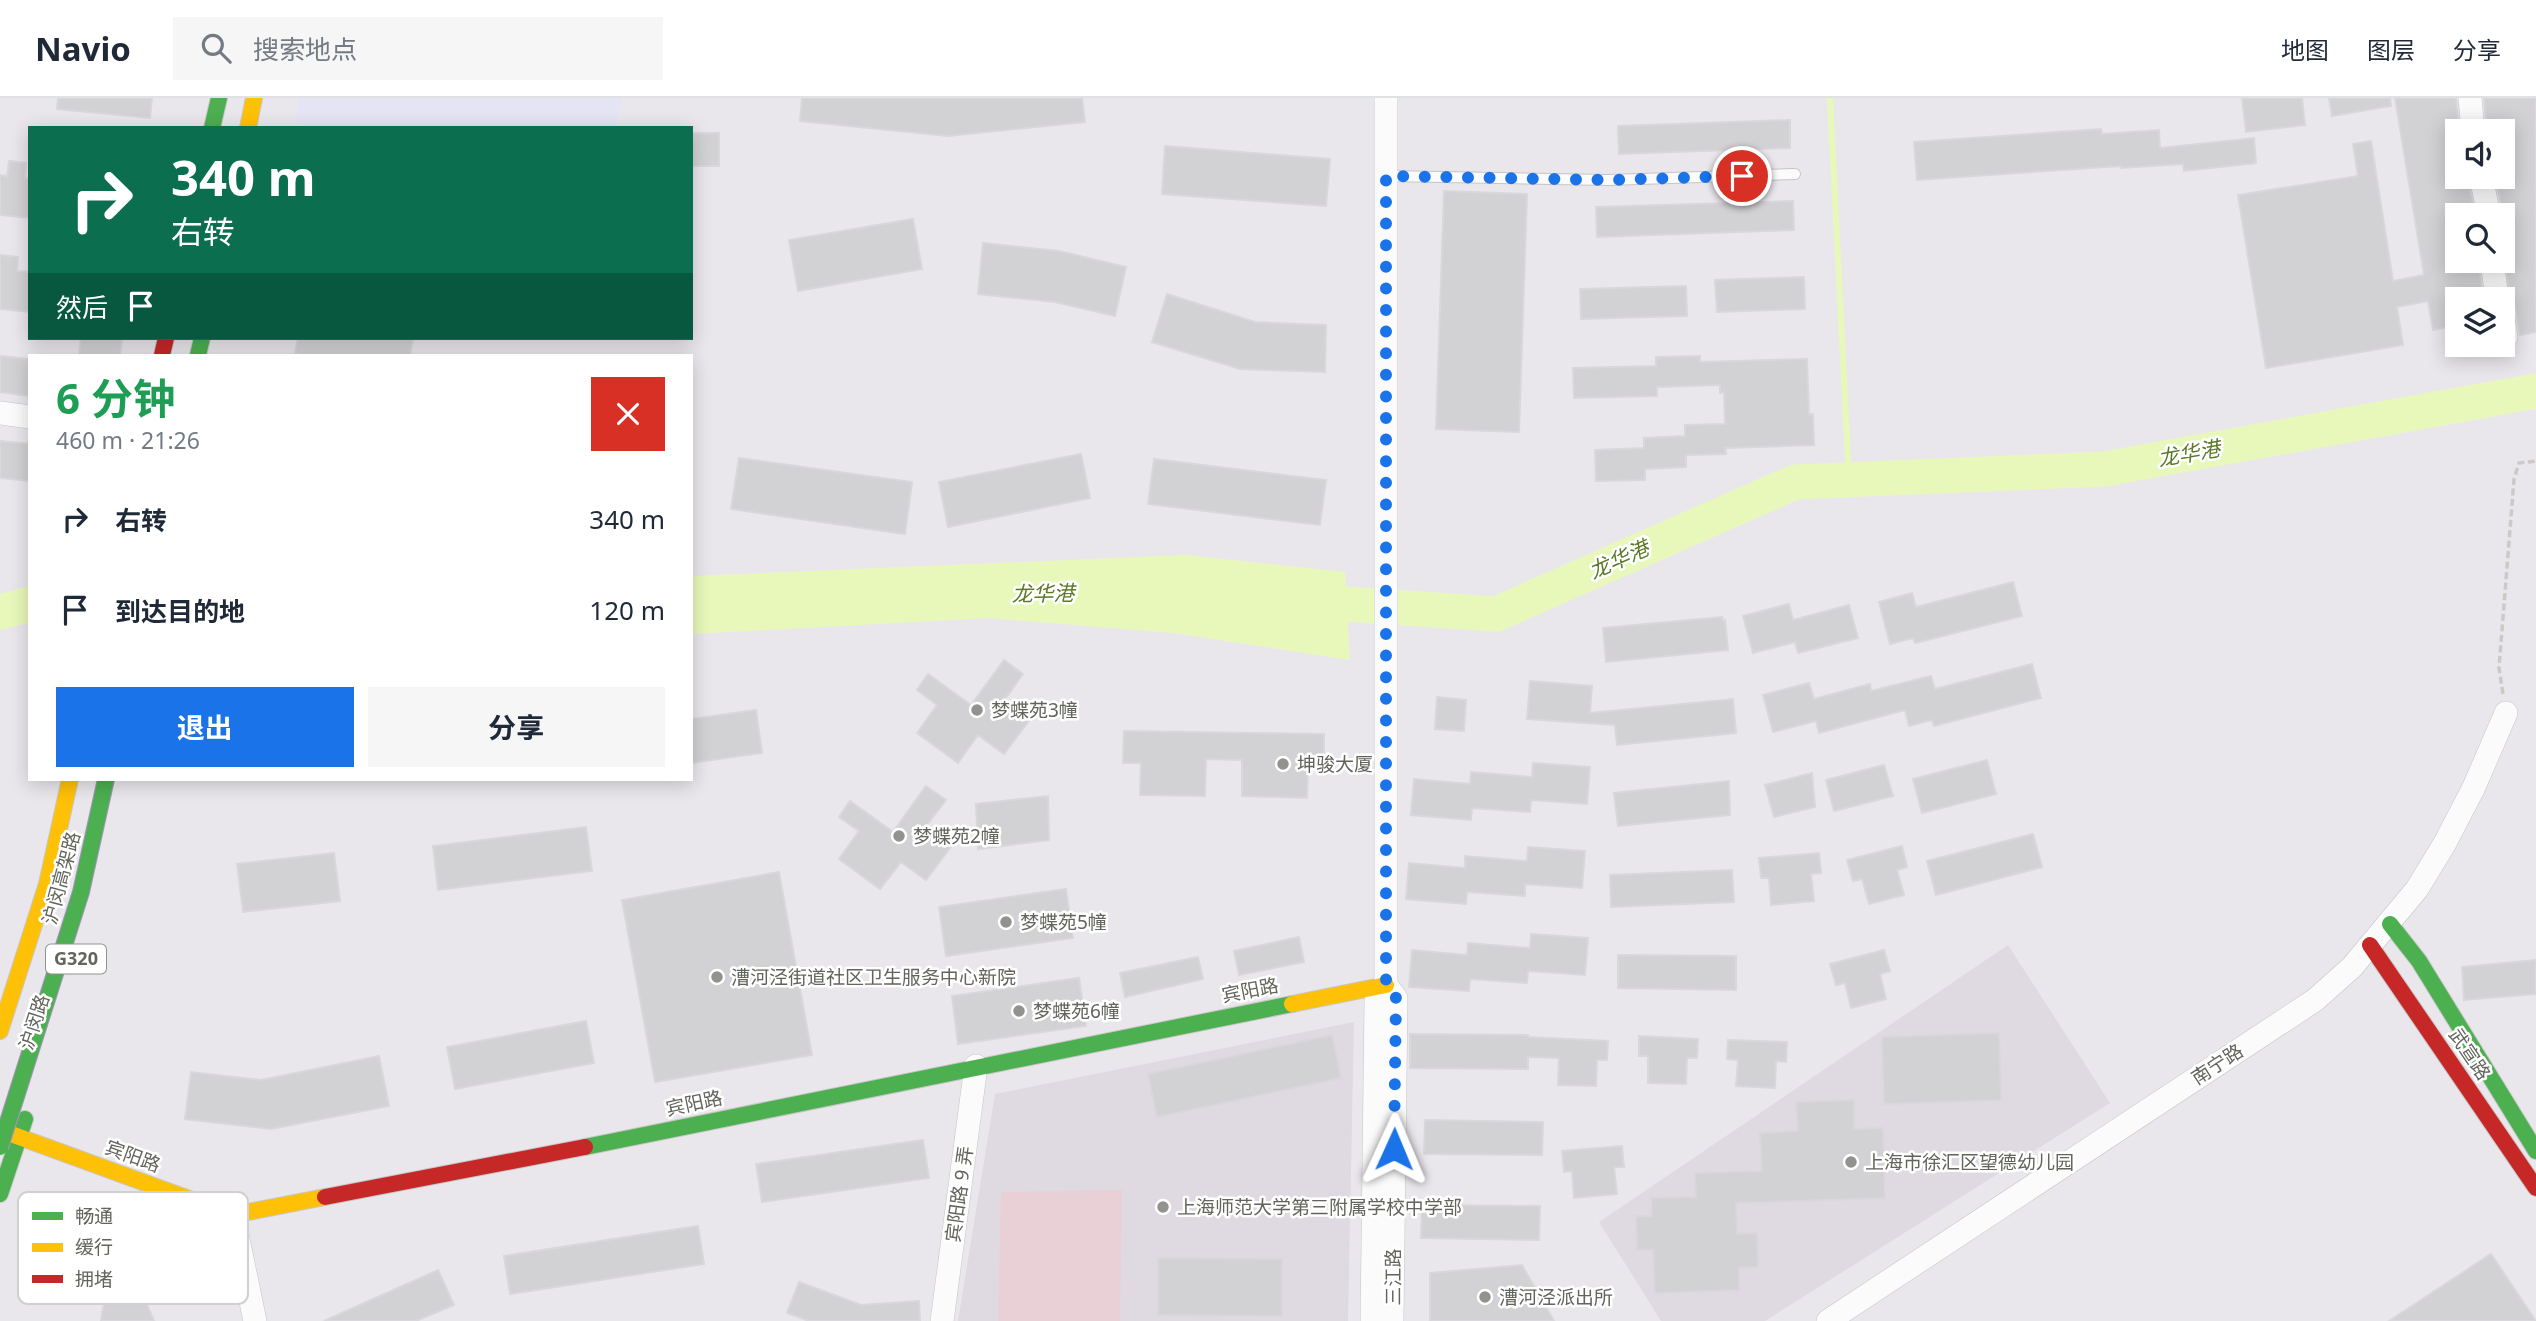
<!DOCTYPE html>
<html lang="zh">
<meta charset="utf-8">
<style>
body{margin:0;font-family:"Noto Sans","Noto Sans SC",sans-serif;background:#f6f6f7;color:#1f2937;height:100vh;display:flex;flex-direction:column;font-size:26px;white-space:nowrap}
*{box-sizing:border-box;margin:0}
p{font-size:23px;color:#747a83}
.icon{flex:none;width:38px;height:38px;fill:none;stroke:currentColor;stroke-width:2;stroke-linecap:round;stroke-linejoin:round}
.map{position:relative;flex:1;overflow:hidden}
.side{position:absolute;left:28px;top:256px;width:665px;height:427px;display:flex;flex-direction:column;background:#fff;border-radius:0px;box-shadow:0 4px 18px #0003}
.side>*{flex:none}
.hud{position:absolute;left:28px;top:28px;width:665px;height:214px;border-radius:0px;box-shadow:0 4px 18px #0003;background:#0b6e4f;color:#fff;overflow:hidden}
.buttons{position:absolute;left:2445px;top:21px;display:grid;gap:14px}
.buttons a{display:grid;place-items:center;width:70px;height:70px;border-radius:0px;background:#fff;box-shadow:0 4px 18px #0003;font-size:35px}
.pin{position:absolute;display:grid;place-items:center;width:60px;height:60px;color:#fff;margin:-30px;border:4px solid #fff;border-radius:50%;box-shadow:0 2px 7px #0007}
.me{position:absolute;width:77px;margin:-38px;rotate:1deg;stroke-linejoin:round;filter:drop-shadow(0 0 5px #0008)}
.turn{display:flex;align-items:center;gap:24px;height:147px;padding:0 28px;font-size:32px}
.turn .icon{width:91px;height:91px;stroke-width:2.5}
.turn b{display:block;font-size:49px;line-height:60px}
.then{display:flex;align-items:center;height:66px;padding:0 28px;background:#0003;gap:14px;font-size:26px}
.round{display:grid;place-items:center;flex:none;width:74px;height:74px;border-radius:0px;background:#f6f6f7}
.head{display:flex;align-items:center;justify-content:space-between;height:119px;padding:0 28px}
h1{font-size:42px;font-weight:700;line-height:52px;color:#1e9e55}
.cta{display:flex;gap:14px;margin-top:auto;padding:14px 28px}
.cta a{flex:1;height:80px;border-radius:0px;background:#1a73e8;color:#fff;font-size:28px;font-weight:700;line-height:80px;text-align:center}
.cta a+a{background:#f6f6f7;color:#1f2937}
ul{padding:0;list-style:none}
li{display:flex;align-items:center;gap:21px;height:91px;padding:0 28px}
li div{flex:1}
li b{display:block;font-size:26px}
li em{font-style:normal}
header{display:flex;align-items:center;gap:42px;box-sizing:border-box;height:98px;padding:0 35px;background:#fff;border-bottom:2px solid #e0e1e3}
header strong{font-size:33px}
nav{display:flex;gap:38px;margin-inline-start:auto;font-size:24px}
.search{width:490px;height:63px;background:#f6f6f7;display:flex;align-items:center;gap:18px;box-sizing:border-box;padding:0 24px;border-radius:0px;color:#747a83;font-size:26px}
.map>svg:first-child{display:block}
.education{fill:#dfd9e2}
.medical{fill:#e4e4f5}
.green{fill:#e9d0d7}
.water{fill:#e8f8ba}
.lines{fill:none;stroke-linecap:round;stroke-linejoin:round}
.stream{stroke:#e8f8ba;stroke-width:6}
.river{stroke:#e8f8ba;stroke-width:35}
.building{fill:#d2d1d4;stroke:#d9d6dc;stroke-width:2}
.lane-casing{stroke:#c5c5c5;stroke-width:12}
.street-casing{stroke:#c5c5c5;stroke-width:24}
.fast-casing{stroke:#c7c7c6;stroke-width:18}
.slow-casing{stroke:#c7c7c6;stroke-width:18}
.jam-casing{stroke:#c7c7c6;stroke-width:18}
.path{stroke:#cdc9c7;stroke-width:3.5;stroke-dasharray:7 3.5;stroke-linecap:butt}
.lane{stroke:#fcfbfc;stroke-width:10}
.street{stroke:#fcfbfc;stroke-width:23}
.fast{stroke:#4caf50;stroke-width:16}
.slow{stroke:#ffc107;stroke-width:16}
.jam{stroke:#c62828;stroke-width:16}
.fast-bridge-casing{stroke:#ac93c4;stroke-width:18;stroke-linecap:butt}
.fast-bridge{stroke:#4caf50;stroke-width:16}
.route{stroke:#1a73e8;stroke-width:12;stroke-dasharray:0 21.6}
.poi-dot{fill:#92928e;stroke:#fff;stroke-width:2.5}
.labels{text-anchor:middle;stroke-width:5;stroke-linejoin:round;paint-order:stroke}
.shield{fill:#fff;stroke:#91938d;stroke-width:2}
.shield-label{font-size:18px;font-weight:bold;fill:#62655c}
.poi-label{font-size:19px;fill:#62655c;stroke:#fff;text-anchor:start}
.street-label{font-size:19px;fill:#62655c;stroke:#fff}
.water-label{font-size:21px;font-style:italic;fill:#5d7829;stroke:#fff}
.key{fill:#fff;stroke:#d0d1ce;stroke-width:2}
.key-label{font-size:19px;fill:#62655c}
</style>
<header>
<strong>Navio</strong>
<div class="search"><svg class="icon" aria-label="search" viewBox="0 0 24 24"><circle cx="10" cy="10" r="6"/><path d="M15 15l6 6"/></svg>搜索地点</div>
<nav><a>地图</a><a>图层</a><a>分享</a></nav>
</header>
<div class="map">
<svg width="2536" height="1223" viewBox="0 0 2536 1223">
<rect width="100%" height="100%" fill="#eae7ec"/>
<path class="education" d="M2008 847 2110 1005 1765 1223H1661L1599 1124Z
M1354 924 1348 1223H958L995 996Z"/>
<path class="medical" d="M299 0H622L616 30H322L294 25Z"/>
<path class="green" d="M1122 1092 1120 1223H998L1001 1094Z"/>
<path class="water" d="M1185 457 1345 474 1350 562 1173 535 988 520 691 536V478Z"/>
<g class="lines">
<path class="stream" d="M1830 0 1849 382"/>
<path class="river" d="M1300 503 1496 516 1795 384 2104 371 2536 293
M0 514 30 506"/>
</g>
<path class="building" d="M58 0H152L150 20 57 11Z
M802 0H1082L1085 24 948 38 800 23Z
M2242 0H2302L2305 27 2246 34Z
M2329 0H2390L2391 8 2332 18Z
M2395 0H2456L2459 33H2457V79H2467L2475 117H2457V163H2478L2483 201H2457V227L2433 232 2428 203 2397 209 2403 247 2266 270 2238 97 2358 78 2353 46 2371 43 2393 183 2424 177Z
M2484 0H2536V234L2520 237 2516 211 2511 202 2502 144 2503 114 2495 79H2502V33H2487Z
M1790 22V50L1619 56 1618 28Z
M2101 31 2102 36 2159 32 2160 50 2254 40 2256 65 2184 73 2183 66 2121 70V68L1917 82 1914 44Z
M691 35H719V68H691Z
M1165 48 1330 61 1326 108 1162 96Z
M9 63 26 65 25 80H30V120L0 117V77L7 78Z
M1444 93 1527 96 1519 334 1436 331Z
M1793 103 1794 132 1597 139 1596 109Z
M913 121 922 171 798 193 789 142Z
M983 145 1059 153 1126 169 1115 218 1055 204 978 196Z
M0 157 18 159 17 173 30 174V214L0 211Z
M1804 179 1805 211 1717 214 1715 182Z
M1686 188 1687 218 1581 221 1580 191Z
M1167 196 1255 224 1326 227 1325 274 1240 271 1152 244Z
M81 240H122L120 257H79Z
M298 240H413L410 257H307L295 255Z
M0 258 30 261V298L0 294Z
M1700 258V264L1807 261 1809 316H1813L1814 347 1725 350 1726 356 1686 357V369L1645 371V382L1596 383 1595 352 1644 350V340L1685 338V327L1725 326 1724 294 1720 295V287L1657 289V298L1574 300 1573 270 1656 268V259Z
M0 343 30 346V383L0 380Z
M1081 356 1090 400 948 429 939 384Z
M739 360 912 384 905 436 731 411Z
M1154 361 1326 382 1320 427 1148 406Z
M2013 484 2022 518 1915 545 1913 540 1890 546 1879 504 1912 495 1916 509Z
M1789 506 1793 522 1849 507 1858 540 1798 555 1795 544 1753 555 1743 518Z
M1722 519 1723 523 1725 522 1728 552 1606 564 1603 530Z
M1004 562 1023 576 1005 601 1031 620 1004 656 978 637 958 665 917 635 937 607 917 592 928 576 971 607Z
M2032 566 2041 600 1934 628 1932 622 1909 628 1905 612 1819 635 1816 623 1773 634 1763 597 1809 585 1814 601 1870 586 1871 593 1931 578 1935 591Z
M1530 583 1592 588 1590 615 1733 601 1736 635 1617 647 1615 627 1527 621Z
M1437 599 1466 602 1464 633 1435 631Z
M756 612 762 655 691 665V621Z
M1124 633 1324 636V667H1308L1307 700 1242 698V662L1206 661 1205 698 1140 697 1141 665H1123Z
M1987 662 1996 696 1922 715 1913 681Z
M1533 665 1590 669 1587 706 1531 702 1530 714 1472 710 1471 722 1411 717 1414 681 1470 686 1471 674 1532 679Z
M1884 667 1893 698 1834 713 1826 682Z
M1812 675 1815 709 1774 719 1765 687Z
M1729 683 1730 717 1618 728 1614 695Z
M926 688 946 702 927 727 953 746 926 782 901 764 880 791 839 761 859 733 839 719 850 703 893 734Z
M1048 698 1049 742 978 751 976 706Z
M586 729 592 773 438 792 433 748Z
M2033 736 2042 769 1936 797 1927 763Z
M1902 748 1907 769 1897 772 1904 797 1869 806 1862 781 1853 783 1847 762Z
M1528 749 1585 753 1582 790 1525 786V798L1467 794 1466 806 1406 801 1409 765 1465 770V758L1527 763Z
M334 755 340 803 243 814 237 766Z
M1819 755 1821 775 1811 776 1814 803 1771 807 1769 780H1761L1759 760Z
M1732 772 1734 804 1611 809 1610 777Z
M779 774 812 957 655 984 622 802Z
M1066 791 1073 840 946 858 939 809Z
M1531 836 1588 840 1585 877 1528 873 1527 885 1470 881 1469 893 1409 889 1412 852 1467 857 1468 845 1530 850Z
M1299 839 1304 864 1239 877 1234 853Z
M1884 852 1890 873 1880 876 1886 901 1851 910 1845 885 1836 887 1830 866Z
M1618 857 1736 858V892L1618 890Z
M1198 859 1203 881 1125 899 1120 875Z
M2536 862V896L2464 902 2462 869Z
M1079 880 1086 928 958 946 952 898Z
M586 923 594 965 455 991 447 949Z
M1999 935 2001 1002 1884 1006 1882 939Z
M1410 936 1528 937V939L1608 943 1607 962H1597L1596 988 1558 987 1559 960 1528 959V971L1410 970Z
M1332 937 1341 980 1157 1019 1148 976Z
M1639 938 1698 941 1697 960H1687L1686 986 1648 985V958H1639Z
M1728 942 1787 944 1786 964 1776 963 1775 990 1736 988 1738 962 1727 961Z
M379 958 389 1008 271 1031 185 1021 191 974 261 982Z
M1854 1002V1031L1883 1030 1885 1100 1736 1105 1737 1136 1757 1135 1758 1169 1739 1170V1192L1655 1195 1653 1152H1637L1636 1118H1652L1651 1100 1696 1099 1695 1075 1762 1073 1760 1035 1798 1033 1796 1004Z
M1425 1022 1543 1024 1542 1057 1424 1056Z
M923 1042 929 1080 762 1104 756 1066Z
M1622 1048 1624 1069H1614L1617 1096 1574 1100 1572 1073 1564 1074 1562 1053Z
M1422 1107 1540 1108 1539 1142 1421 1140Z
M698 1128 704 1166 510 1196 504 1158Z
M2491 1156 2536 1223H2389Z
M1158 1160 1282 1161V1218L1158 1217Z
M1522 1167 1554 1223H1430V1175Z
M438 1172 454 1207 416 1223H324Z
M799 1184 861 1207 919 1203 920 1223H809L787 1215Z
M139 1187 154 1223H101L106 1189Z"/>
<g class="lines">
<defs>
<path id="lane" d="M1386 78 1608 82 1795 76"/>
<path id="street" d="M2470 0 2473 33
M2481 79 2489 117
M2492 163 2497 201
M2502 213 2506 239H2502
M0 315 30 319
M1386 887 1396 900 1392 1223
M233 1117 255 1223
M942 1223 976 968
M1372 1223 1376 903 1386 887V0
M1828 1223 2315 902 2352 869 2417 791 2445 745 2474 689 2506 615"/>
<path id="fast" d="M212 30 219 0
M198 257 202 240
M2390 826 2419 863 2536 1053
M585 1049 1292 906
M0 1096 25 1021"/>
<path id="slow" d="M248 30 254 0
M1292 906 1386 887
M0 933 47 786 70 681
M0 1032 233 1117 325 1099"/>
<path id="jam" d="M162 257 166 240
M2370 847 2536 1090
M325 1099 585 1049"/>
</defs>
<use href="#lane" class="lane-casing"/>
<use href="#street" class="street-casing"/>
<use href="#fast" class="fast-casing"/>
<use href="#slow" class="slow-casing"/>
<use href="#jam" class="jam-casing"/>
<path class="path" d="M2503 596 2499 570 2514 381 2519 365 2536 363"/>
<use href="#lane" class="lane"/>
<use href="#street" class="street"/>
<use href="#fast" class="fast"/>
<use href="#slow" class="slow"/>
<use href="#jam" class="jam"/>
<defs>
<path id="fast-bridge" d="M0 1049 81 794 106 681"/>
</defs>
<use href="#fast-bridge" class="fast-bridge-casing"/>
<use href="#fast-bridge" class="fast-bridge"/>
</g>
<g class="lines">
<path class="route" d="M1394 1051 1396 900 1386 887V78L1608 82 1742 78"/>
</g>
<g class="poi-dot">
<circle cx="977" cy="612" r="7"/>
<circle cx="1283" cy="666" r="7"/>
<circle cx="899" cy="738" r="7"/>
<circle cx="1006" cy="824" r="7"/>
<circle cx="717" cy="879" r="7"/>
<circle cx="1019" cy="913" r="7"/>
<circle cx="1851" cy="1064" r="7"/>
<circle cx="1163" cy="1109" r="7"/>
<circle cx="1485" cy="1199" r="7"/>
</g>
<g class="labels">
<rect class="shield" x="46" y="846.5" width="60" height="29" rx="5"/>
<g class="shield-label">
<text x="76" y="867">G320</text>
</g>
<g class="poi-label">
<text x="991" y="619">梦蝶苑3幢</text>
<text x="1297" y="673">坤骏大厦</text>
<text x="913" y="745">梦蝶苑2幢</text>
<text x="1020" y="831">梦蝶苑5幢</text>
<text x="731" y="886">漕河泾街道社区卫生服务中心新院</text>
<text x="1033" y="920">梦蝶苑6幢</text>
<text x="1865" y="1071">上海市徐汇区望德幼儿园</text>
<text x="1177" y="1116">上海师范大学第三附属学校中学部</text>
<text x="1499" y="1206">漕河泾派出所</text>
</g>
<g class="street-label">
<text transform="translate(61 780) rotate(-75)" y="7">沪闵高架路</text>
<text transform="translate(1250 892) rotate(-11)" y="7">宾阳路</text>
<text transform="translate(34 924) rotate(-72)" y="7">沪闵路</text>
<text transform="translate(2470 956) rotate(56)" y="7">武宣路</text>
<text transform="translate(2217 966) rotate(-33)" y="7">南宁路</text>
<text transform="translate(694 1005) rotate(-12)" y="7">宾阳路</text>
<text transform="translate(133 1058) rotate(20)" y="7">宾阳路</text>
<text transform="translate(959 1096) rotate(-82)" y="7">宾阳路 9 弄</text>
<text transform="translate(1393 1179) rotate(-90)" y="7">三江路</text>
</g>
<g class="water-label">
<text transform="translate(2189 356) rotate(-10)" y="7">龙华港</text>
<text transform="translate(1619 462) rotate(-24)" y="7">龙华港</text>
<text transform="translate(1043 496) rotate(-1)" y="7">龙华港</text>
</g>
</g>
<rect x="18" y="1094" width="230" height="112" rx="10" class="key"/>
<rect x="32" y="1114" width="31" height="8" fill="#4caf50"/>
<rect x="32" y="1145" width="31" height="9" fill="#ffc107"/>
<rect x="32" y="1177" width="31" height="8" fill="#c62828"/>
<g class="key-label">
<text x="75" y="1125">畅通</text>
<text x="75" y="1156">缓行</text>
<text x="75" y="1188">拥堵</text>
</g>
</svg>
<div class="buttons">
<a><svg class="icon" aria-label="sound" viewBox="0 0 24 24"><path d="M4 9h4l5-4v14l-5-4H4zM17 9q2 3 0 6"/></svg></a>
<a><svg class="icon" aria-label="search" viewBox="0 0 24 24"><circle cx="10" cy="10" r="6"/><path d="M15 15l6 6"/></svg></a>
<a><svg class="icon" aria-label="layers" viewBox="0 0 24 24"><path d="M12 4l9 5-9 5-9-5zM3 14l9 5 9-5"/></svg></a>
</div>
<div class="pin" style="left:1742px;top:78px;background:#d93025"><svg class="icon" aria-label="arrive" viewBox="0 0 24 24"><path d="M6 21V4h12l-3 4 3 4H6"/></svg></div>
<svg class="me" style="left:1394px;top:1051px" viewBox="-20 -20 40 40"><path d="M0-17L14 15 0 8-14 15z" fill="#1a73e8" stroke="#fff" stroke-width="4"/></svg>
<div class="hud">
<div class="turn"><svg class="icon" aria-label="right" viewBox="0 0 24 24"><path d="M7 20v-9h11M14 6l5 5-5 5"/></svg><div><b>340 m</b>右转</div></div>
<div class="then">然后<svg class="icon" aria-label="arrive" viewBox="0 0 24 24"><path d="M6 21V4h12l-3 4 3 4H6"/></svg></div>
</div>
<section class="side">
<div class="head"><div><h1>6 分钟</h1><p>460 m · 21:26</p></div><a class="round" style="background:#d93025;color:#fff"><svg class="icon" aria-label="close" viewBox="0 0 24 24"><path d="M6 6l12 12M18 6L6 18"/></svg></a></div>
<ul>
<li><svg class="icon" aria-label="right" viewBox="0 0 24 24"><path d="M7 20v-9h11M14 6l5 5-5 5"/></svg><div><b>右转</b></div><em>340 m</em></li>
<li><svg class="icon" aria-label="arrive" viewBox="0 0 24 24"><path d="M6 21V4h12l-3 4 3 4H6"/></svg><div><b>到达目的地</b></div><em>120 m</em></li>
</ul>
<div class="cta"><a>退出</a><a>分享</a></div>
</section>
</div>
